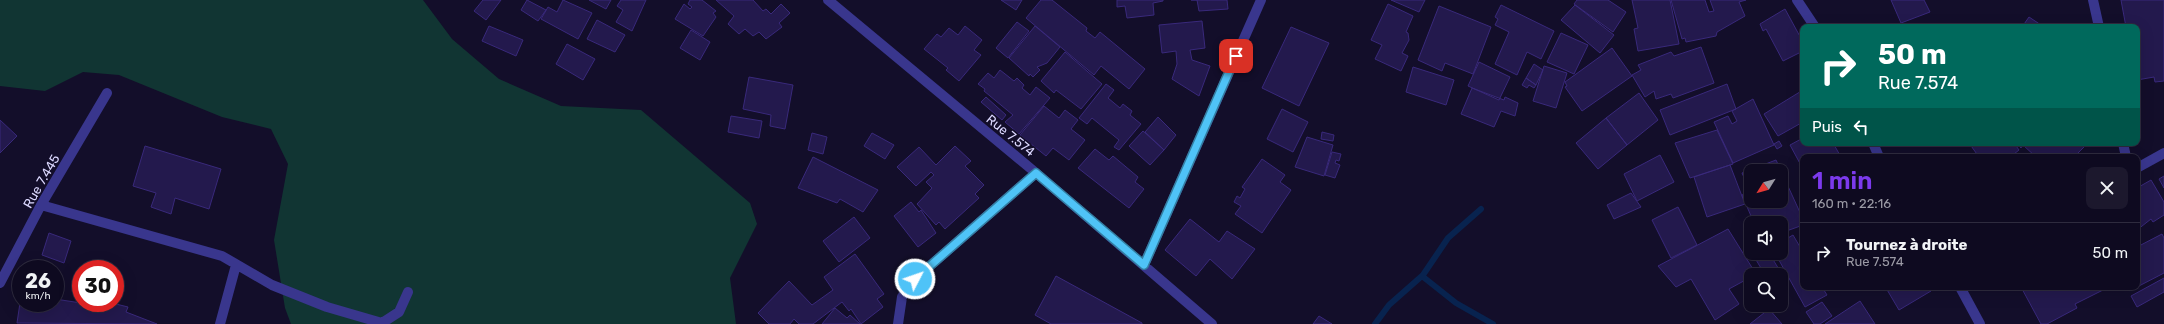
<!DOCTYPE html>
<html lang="fr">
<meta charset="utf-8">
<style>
body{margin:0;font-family:Rubik,sans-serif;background:#1c182d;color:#f1f3f6;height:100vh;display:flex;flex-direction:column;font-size:15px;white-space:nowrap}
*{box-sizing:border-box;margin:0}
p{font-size:13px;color:#9b9aa5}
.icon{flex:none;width:22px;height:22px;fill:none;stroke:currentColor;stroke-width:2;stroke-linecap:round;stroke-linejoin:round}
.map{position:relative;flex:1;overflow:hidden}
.panel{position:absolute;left:1800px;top:154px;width:340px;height:136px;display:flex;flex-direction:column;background:#0e0a20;border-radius:8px;box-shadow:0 4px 16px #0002,0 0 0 1px #2e2b3e}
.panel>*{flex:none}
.hud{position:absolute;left:1800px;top:24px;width:340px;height:122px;border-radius:8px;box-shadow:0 4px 16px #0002,0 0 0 1px #2e2b3e;background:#00695c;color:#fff;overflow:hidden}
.needle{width:26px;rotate:233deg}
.tools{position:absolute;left:1744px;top:164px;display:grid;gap:8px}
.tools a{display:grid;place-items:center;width:44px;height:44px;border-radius:8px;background:#0e0a20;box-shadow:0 4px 16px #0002,0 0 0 1px #2e2b3e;font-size:20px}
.speed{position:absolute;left:12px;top:260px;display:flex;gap:8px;font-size:20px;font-weight:700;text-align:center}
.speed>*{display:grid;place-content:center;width:52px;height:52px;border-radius:50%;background:#0e0a20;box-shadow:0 4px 16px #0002,0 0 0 1px #2e2b3e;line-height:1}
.speed small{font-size:10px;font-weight:400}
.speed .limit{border:6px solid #d22;background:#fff;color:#111}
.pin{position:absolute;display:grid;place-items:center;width:34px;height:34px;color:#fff;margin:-17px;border-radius:8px;box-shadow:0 2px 6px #0006}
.me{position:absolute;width:44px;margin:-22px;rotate:49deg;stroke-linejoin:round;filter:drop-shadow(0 0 3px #0008)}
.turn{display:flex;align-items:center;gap:14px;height:84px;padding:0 12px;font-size:18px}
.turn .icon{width:52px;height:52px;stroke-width:2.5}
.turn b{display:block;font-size:28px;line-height:34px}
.then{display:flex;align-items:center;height:38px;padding:0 12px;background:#0003;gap:8px;font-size:15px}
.round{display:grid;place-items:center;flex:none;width:42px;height:42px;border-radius:8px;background:#1c182d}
.head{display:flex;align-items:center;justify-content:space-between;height:68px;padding:0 12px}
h1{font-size:24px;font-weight:600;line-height:30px;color:#7c3aed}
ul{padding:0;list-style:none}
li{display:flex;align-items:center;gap:12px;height:60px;padding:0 12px;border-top:1px solid #2e2b3e}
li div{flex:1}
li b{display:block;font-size:15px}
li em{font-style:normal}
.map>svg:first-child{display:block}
.green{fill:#113533}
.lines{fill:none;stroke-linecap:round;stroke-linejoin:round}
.stream{stroke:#08234f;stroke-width:6}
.building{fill:#23194d;stroke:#39297b;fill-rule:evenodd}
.minor{stroke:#39368d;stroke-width:10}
.route-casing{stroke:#337fa1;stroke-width:10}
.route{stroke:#4fc3f7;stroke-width:7}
.labels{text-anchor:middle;stroke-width:3.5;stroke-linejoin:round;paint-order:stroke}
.street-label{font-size:13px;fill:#dcd8ff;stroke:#130e2a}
</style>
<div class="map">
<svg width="2164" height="324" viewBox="0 0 2164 324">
<rect width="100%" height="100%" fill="#130e2a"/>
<path class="green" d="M0 0H423L452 39 499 79 561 106 641 110 750 203 757 224 730 278 736 324H291L285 308 274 240 288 164 271 129 222 117 119 75 83 72 45 91 0 86Z"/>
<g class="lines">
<path class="stream" d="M1422 276 1456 303 1493 324
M1375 324 1389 305 1423 275 1448 238 1481 209"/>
</g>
<path class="building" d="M483 0H501L486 20 474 11Z
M527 0 546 10 538 21 521 10Z
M563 0 592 13 578 39 541 19 548 7 557 12Z
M589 0H611L606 9Z
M621 0H646L632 31 616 22 623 10 617 6Z
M690 0H702L716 11 713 13 716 17 703 36 675 19 684 4 690 9 692 7 688 4Z
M716 0H753L763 11 766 9 771 14 781 4 790 13 779 23 782 27 766 39 759 32 753 36 745 29 739 34 728 24 734 16Z
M1001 0H1022L1016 10Z
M1041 0H1052L1087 28 1086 31 1095 38 1100 32 1145 69 1129 89 1101 66 1094 75 1026 18Z
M1117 0H1163V1L1153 3 1154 15 1127 18 1125 6 1117 7Z
M1191 0H1227L1228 9 1199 11 1197 0Z
M1391 0H1425L1419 12Z
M1577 0H1608L1626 12 1613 32 1574 4Z
M1632 0H1670L1679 44 1638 51 1634 29 1638 28Z
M1671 0H1705L1709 12 1714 11 1710 0H1746L1739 2 1745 16 1717 32 1716 36 1686 42 1685 38 1682 39Z
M1891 0H1924L1930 12 1901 23Z
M2121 0H2164V81L2155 82 2154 77 2137 80V27H2126Z
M1388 4 1413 16 1406 32 1408 33 1409 40 1402 53 1408 56 1401 71 1375 59 1382 45 1371 40Z
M1501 5 1554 31 1541 59 1527 52 1517 75 1495 64 1509 32 1495 25 1498 19 1495 17Z
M1575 5 1614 35 1600 53 1561 20Z
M1439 6 1491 27 1473 74 1445 63 1442 71 1418 60Z
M1785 9 1803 42V51L1783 61 1766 29 1763 31 1760 24Z
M2029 17 2044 27H2022Z
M597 20 625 35 615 52 587 39Z
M1202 21 1205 48 1190 50 1192 60 1210 66 1199 96 1172 79 1177 64 1176 51 1162 53 1159 25Z
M1017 22 1029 31 1008 58 996 48Z
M489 26 523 40 516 56 482 41Z
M965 26 982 40 974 50 981 55 959 81 946 70 948 68 924 49 937 34 941 37 949 28 958 35Z
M1035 26 1060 47 1047 63 1037 67 1040 70 1033 77 1030 74 1029 76 1009 58Z
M1291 27 1329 43 1299 106 1262 88Z
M691 30 710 42 700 60 680 48Z
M1561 33 1588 45 1574 74 1547 62Z
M567 44 595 59 583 80 556 64Z
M1701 47 1714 83 1673 98 1671 94 1656 99 1654 91 1645 97 1632 75 1641 70 1638 65 1671 52 1674 56Z
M1612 48 1632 76 1582 111 1565 87 1567 86 1565 82Z
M1065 52 1102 84 1081 109 1056 90 1054 93 1041 81Z
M1479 62 1510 77 1499 100 1468 86Z
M1534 64 1543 70 1536 85 1526 78Z
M1544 66 1567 73 1556 108 1533 101Z
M1413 67 1454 80 1446 105 1406 92Z
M1000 70 1014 81 1017 78 1024 85 1022 88 1030 95 1036 87 1050 98 1019 134 1005 122 1013 115 984 91 985 89 978 84 988 73 994 78Z
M749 77 793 85 785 129 770 126 771 115 743 109Z
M1526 78 1536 85 1534 88 1529 85 1527 88 1522 85Z
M1106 84 1114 90 1108 98 1120 108 1123 104 1132 111 1130 115 1141 124 1119 150 1114 147 1119 140 1092 118 1087 124 1079 118Z
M1727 84 1736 109 1670 135 1660 110Z
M1472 88 1504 100 1505 97 1518 103 1515 116 1501 111 1494 127 1461 114Z
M1803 90V122L1778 136 1764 114Z
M1639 93 1658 120 1627 145 1606 118Z
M986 97 1006 115 1002 120 981 102Z
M1753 99 1774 145 1733 163 1714 122 1728 116 1732 124 1737 121 1732 111Z
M1044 106 1059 118 1065 110 1078 120 1071 129 1085 140 1069 160 1053 148 1046 156 1020 135Z
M1282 109 1308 122 1293 152 1267 139Z
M731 116 762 121 759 138 728 132Z
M1158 117 1176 135 1164 150 1145 132Z
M1606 118 1627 145 1598 169 1576 143Z
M0 120 17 136 0 153Z
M1717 130 1733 164 1690 178 1675 143Z
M1143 131 1164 150 1150 165 1129 146Z
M1322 132 1334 135 1333 141 1321 139Z
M812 133 827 137 823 154 808 150Z
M872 133 894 145 885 159 864 146Z
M1307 137 1333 145 1324 176 1295 167Z
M1803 138V143H1833L1841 157H1803V169L1790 145Z
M1779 141 1782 146 1777 149 1774 144Z
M1969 143H2014L2019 150 2014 154 2015 157H1979Z
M2016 143H2088L2074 157H2036L2023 145 2021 148Z
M145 146 221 169 209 209 175 198 171 214 151 207 156 193 133 186Z
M955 146 971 161 965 166 984 185 975 194 979 198 945 229 939 222 936 225 917 204 932 188 926 182 934 175 931 172 916 186 897 167 919 147 936 165Z
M1095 149 1109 160 1113 156 1138 177 1135 182 1144 189 1129 208 1078 168Z
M1332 152 1341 154 1339 161 1336 160 1335 163 1340 165 1335 178 1325 175Z
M1660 155 1674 182 1637 201 1624 174Z
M813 157 878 190 863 212 840 199 837 203 798 188Z
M1262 159 1285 175 1280 182 1291 190 1262 233 1235 214 1241 206 1234 202 1237 196 1240 198 1245 189 1242 187Z
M1776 160 1803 219V225L1781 233V223H1754L1742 195 1750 191 1742 173ZM1751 171H1781V201H1751Z
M1730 165 1745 204 1707 217 1694 177Z
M2164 176V188L2159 179Z
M2151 180 2164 202V215L2153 222 2151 219 2137 230V188Z
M1631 193 1641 207 1614 219 1607 205Z
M911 202 919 212 921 210 936 233 918 247 894 216Z
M1678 207 1697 245 1671 258 1652 220Z
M854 217 870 238 839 262 823 241Z
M1190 219 1219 242 1227 231 1255 249 1232 279 1210 259 1196 276 1165 250Z
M1728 229 1756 274 1751 275V277L1729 289 1739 304 1715 320 1691 279 1676 287 1658 266Z
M49 233 71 241 64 263 42 255Z
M2162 234 2164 238V273L2137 287V247Z
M1793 235 1803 252V287H1822L1827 295 1805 307 1775 253H1781V242Z
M1752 253H1769L1780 271 1773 275H1765Z
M855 254 884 294 877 299 883 307 861 324 851 309 849 311 842 302 813 324H799L794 319 790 324H769L758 313 789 281 812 305 833 290 824 277Z
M1056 276 1142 323V324H1051L1035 315Z
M2164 278V292L2137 307 2131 296Z
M1882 287H1928L1931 291 1899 310 1886 288 1883 289Z
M2021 287H2109L2075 304 2077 308 2047 324H2041Z
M21 296V303H55V299L81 303H112L128 307 126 312 157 324 17 323Z
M1860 301 1875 324H1825Z
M1822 302 1832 316 1820 324H1814L1806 312Z
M835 308 847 318 850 315 860 324H822Z
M1769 309 1782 324H1750Z
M1319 316 1332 324H1313Z"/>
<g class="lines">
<path class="minor" d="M828 0 1036 173 1212 324
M1797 0 1815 27
M2093 0 2099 27
M1873 143 1879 157
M2123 143 2126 157
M2137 168 2164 153
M41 205 222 256 272 285 327 307 382 323 399 312 408 292
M1144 265 1261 0
M0 283 41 205 107 93
M1960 287 1980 324
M220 324 236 265
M898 324 902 297 915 279 1036 173"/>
</g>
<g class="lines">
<defs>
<path id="route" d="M915 279 1036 173 1144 265 1236 56"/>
</defs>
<use href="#route" class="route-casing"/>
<use href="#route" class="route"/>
</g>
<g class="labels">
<g class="street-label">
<text transform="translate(1011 135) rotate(39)" y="5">Rue 7.574</text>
<text transform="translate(41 181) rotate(-60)" y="5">Rue 7.445</text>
</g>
</g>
</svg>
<div class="tools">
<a><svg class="needle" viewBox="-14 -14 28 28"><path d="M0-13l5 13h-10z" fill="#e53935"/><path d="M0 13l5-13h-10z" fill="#9b9aa5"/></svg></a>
<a><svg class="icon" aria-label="sound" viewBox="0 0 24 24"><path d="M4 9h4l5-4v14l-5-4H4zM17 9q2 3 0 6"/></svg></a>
<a><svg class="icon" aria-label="search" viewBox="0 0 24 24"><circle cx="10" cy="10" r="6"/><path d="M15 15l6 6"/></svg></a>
</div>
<div class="speed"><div>26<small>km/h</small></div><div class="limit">30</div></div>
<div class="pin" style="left:1236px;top:56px;background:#d93025"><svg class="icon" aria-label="arrive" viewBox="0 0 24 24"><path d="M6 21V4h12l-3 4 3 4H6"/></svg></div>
<svg class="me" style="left:915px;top:279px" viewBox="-20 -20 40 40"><circle r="17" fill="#4fc3f7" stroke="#fff" stroke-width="3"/><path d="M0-11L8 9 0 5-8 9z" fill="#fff"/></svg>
<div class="hud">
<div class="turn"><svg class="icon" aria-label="right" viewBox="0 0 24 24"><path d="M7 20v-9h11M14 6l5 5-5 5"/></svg><div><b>50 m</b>Rue 7.574</div></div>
<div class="then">Puis<svg class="icon" aria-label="left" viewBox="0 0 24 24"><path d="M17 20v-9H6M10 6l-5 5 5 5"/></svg></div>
</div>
<section class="panel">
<div class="head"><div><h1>1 min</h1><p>160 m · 22:16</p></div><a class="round"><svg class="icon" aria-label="close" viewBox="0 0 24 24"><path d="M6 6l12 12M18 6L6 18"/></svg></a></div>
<ul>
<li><svg class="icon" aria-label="right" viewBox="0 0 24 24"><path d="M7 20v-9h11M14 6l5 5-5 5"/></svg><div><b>Tournez à droite</b><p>Rue 7.574</p></div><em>50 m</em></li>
</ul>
</section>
</div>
